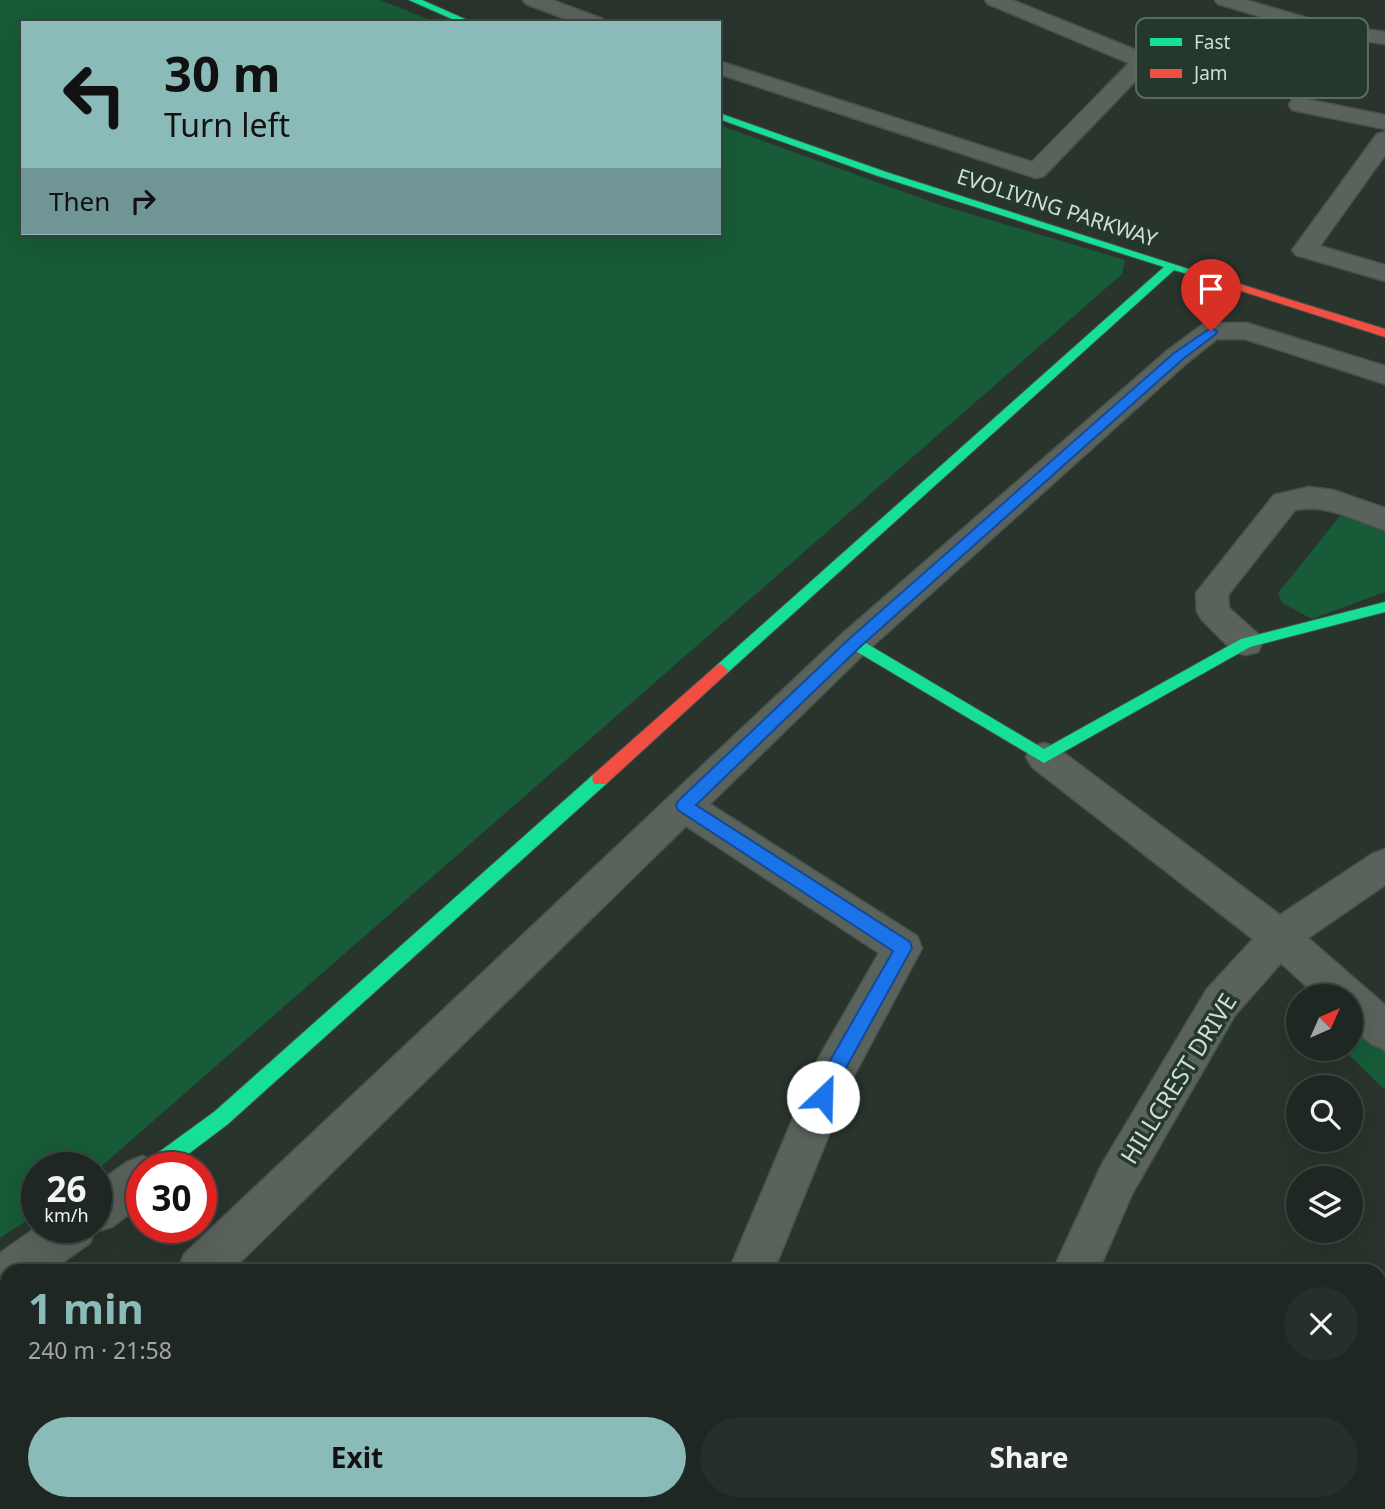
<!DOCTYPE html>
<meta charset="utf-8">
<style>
body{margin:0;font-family:"Noto Sans",sans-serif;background:#272f2a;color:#f1f3f6;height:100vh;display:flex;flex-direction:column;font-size:26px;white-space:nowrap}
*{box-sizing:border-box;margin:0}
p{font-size:23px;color:#a1a5a5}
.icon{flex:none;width:38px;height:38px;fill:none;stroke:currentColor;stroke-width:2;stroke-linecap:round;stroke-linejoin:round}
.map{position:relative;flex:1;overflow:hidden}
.sheet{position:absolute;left:0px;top:1264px;width:1386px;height:247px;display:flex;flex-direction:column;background:#1f2722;border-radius:21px 21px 0 0;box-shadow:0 7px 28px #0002,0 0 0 2px #3c4440}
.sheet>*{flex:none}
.banner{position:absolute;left:21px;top:21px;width:700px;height:214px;border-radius:0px;box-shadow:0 7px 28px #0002,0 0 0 2px #3c4440;background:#8bbbb9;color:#111;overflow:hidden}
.needle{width:46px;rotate:45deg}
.tools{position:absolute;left:1286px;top:984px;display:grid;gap:14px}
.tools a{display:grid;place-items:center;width:77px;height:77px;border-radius:50%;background:#1f2722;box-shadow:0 7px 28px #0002,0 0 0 2px #3c4440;font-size:35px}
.speed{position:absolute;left:21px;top:1152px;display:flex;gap:14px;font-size:35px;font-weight:700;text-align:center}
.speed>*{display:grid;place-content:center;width:91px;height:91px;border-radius:50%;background:#1f2722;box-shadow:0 7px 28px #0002,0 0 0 2px #3c4440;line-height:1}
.speed small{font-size:18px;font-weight:400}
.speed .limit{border:10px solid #d22;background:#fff;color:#111}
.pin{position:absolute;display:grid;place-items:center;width:60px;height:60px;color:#fff;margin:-72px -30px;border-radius:50% 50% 50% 0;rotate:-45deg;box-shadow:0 0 7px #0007}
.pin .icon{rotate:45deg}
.me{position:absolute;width:77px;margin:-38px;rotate:24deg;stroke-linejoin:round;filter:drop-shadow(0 0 5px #0008)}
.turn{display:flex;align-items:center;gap:24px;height:147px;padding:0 28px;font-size:32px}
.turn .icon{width:91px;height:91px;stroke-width:2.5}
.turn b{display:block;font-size:49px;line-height:60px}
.then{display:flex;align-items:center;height:66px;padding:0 28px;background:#0003;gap:14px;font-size:26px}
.round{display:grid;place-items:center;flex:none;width:74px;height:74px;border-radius:37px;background:#272f2a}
.overview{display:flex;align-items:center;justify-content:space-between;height:119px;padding:0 28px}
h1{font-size:42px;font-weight:700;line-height:52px;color:#8bbbb9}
.action{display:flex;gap:14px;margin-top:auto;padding:14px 28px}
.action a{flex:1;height:80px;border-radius:42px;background:#8bbbb9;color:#111;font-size:28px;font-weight:700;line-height:80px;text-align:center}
.action a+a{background:#272f2a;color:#f1f3f6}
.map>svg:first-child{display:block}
.green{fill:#175b38}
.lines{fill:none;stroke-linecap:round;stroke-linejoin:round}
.street-casing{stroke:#48524b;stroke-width:3}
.fast-casing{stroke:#48524b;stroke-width:2}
.jam-casing{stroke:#48524b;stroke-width:2}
.street{fill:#5a625c;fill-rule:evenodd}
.fast{fill:#16e098;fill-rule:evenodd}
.jam{fill:#f24e42;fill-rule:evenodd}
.route{fill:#1a73e8;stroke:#114b97;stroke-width:2}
.labels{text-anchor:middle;stroke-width:7;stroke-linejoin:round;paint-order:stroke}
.far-street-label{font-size:21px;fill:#d1ddd5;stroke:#25382c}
.street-label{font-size:24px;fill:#d1ddd5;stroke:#25382c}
.key{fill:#25382c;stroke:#596a5f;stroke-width:2}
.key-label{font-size:19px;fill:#d1ddd5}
</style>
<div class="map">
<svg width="1385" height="1509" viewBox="0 0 1385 1509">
<rect width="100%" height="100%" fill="#29342d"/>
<path class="green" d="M0 0H380L438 23H23V233H719V125L940 205 1125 260 1122 274 96 1171V1167H37V1214L0 1238Z
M1340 516 1385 530V592L1312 619 1282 603 1278 593Z
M1351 997 1385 1021V1090L1342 1048H1351Z
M526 1503H734L735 1509H521Z"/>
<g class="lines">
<defs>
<path id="street" d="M523 0H552L603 19 606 23H576L526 4Z
M985 0H1012L1151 56 1241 83 1244 88 1241 93 1233 95 1147 69 1044 176 1036 178 719 74V61L1032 162 1129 63 988 4Z
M1215 0H1246L1321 22 1385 32V44L1319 34 1218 4Z
M1300 98 1385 115V129L1292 110 1289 105 1292 100Z
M1385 132V155L1320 246 1385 265V281L1296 255 1292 250 1296 245 1377 134Z
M1211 323H1247L1385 366V384L1245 339H1217L1188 362 866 652 710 804 917 936 922 948 850 1083 774 1270H729L818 1059 879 953 686 826 232 1270H178L184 1254 842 634 1168 350 1202 325Z
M1309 487 1333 490 1385 508V530C1355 521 1327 503 1295 510L1228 595 1229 608 1258 634 1262 643 1258 652 1246 655 1234 652 1202 620 1197 612 1196 593 1274 495Z
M1044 743 1056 747 1280 915 1372 854 1385 849V885L1308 938 1385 1005V1050L1371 1044 1351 1027V996H1317L1281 963 1235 1015 1132 1194 1099 1270H1053L1102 1164 1207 989 1253 939 1032 767 1026 757 1032 747Z
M142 1156 157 1162 160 1167H142V1204L112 1227 94 1232 90 1243 52 1270H7V1289L0 1286V1253L37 1227H96V1184L127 1162Z
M7 1408V1458L0 1461V1411Z
M410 1503H463L460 1509H408Z
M746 1503H796V1509H746Z
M1087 1503H1137L1139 1509H1089Z"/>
<path id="fast" d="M409 0H422L474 23H461Z
M719 113 886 172 1223 280 1217 283 1174 270 726 674 721 676 714 670 716 666 1164 267 878 176 719 119Z
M1385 602V612L1250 647 1044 763 849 647 847 643 849 639H859L1044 749 1241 639Z
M600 773 606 774 608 779 606 784 228 1124 171 1167H145L148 1160 214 1112 594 774Z"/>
<path id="jam" d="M1217 277 1385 329V337L1213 282V278Z
M721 664 728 670 726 674 606 784H594L592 779 594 774 716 666Z"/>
</defs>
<use href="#street" class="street-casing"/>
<use href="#fast" class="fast-casing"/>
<use href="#jam" class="jam-casing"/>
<use href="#street" class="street"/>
<use href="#fast" class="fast"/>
<use href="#jam" class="jam"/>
</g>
<path class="route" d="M1211 328 1217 331 1216 334 1183 359 860 647 696 805 910 942 912 948 841 1077 830 1104 823 1106 816 1104 814 1097 827 1066 893 951 678 810 676 806 678 801 849 639 1174 353Z"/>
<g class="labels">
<g class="far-street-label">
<text transform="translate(1057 208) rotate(18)" y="7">EVOLIVING PARKWAY</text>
</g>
<g class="street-label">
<text transform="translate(1179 1079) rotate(-58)" y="8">HILLCREST DRIVE</text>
</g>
</g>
<rect x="1136" y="18" width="232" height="80" rx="10" class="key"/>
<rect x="1150" y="38" width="32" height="8" fill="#16e098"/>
<rect x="1150" y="69" width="32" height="9" fill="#f24e42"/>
<g class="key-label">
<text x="1194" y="49">Fast</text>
<text x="1194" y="80">Jam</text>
</g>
</svg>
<div class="tools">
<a><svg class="needle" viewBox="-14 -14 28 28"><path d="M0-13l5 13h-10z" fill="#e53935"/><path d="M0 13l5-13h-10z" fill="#a1a5a5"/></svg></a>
<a><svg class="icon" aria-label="search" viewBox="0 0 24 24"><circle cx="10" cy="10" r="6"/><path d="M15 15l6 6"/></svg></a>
<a><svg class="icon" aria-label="layers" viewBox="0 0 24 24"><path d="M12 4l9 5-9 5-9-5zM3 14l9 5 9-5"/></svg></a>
</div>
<div class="speed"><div>26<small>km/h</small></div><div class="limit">30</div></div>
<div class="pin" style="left:1211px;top:331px;background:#d93025"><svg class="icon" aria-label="arrive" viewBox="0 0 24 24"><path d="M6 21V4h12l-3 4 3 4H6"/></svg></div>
<svg class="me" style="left:823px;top:1097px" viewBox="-20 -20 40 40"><circle r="19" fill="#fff"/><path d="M0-13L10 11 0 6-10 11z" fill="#1a73e8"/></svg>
<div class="banner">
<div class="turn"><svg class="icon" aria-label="left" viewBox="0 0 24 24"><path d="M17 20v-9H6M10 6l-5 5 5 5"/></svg><div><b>30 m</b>Turn left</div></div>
<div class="then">Then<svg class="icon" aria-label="right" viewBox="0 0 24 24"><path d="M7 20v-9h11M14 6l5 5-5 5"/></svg></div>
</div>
<section class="sheet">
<div class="overview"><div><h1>1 min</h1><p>240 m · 21:58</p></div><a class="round"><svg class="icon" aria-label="close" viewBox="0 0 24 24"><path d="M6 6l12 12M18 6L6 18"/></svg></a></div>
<div class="action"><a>Exit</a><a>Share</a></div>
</section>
</div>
